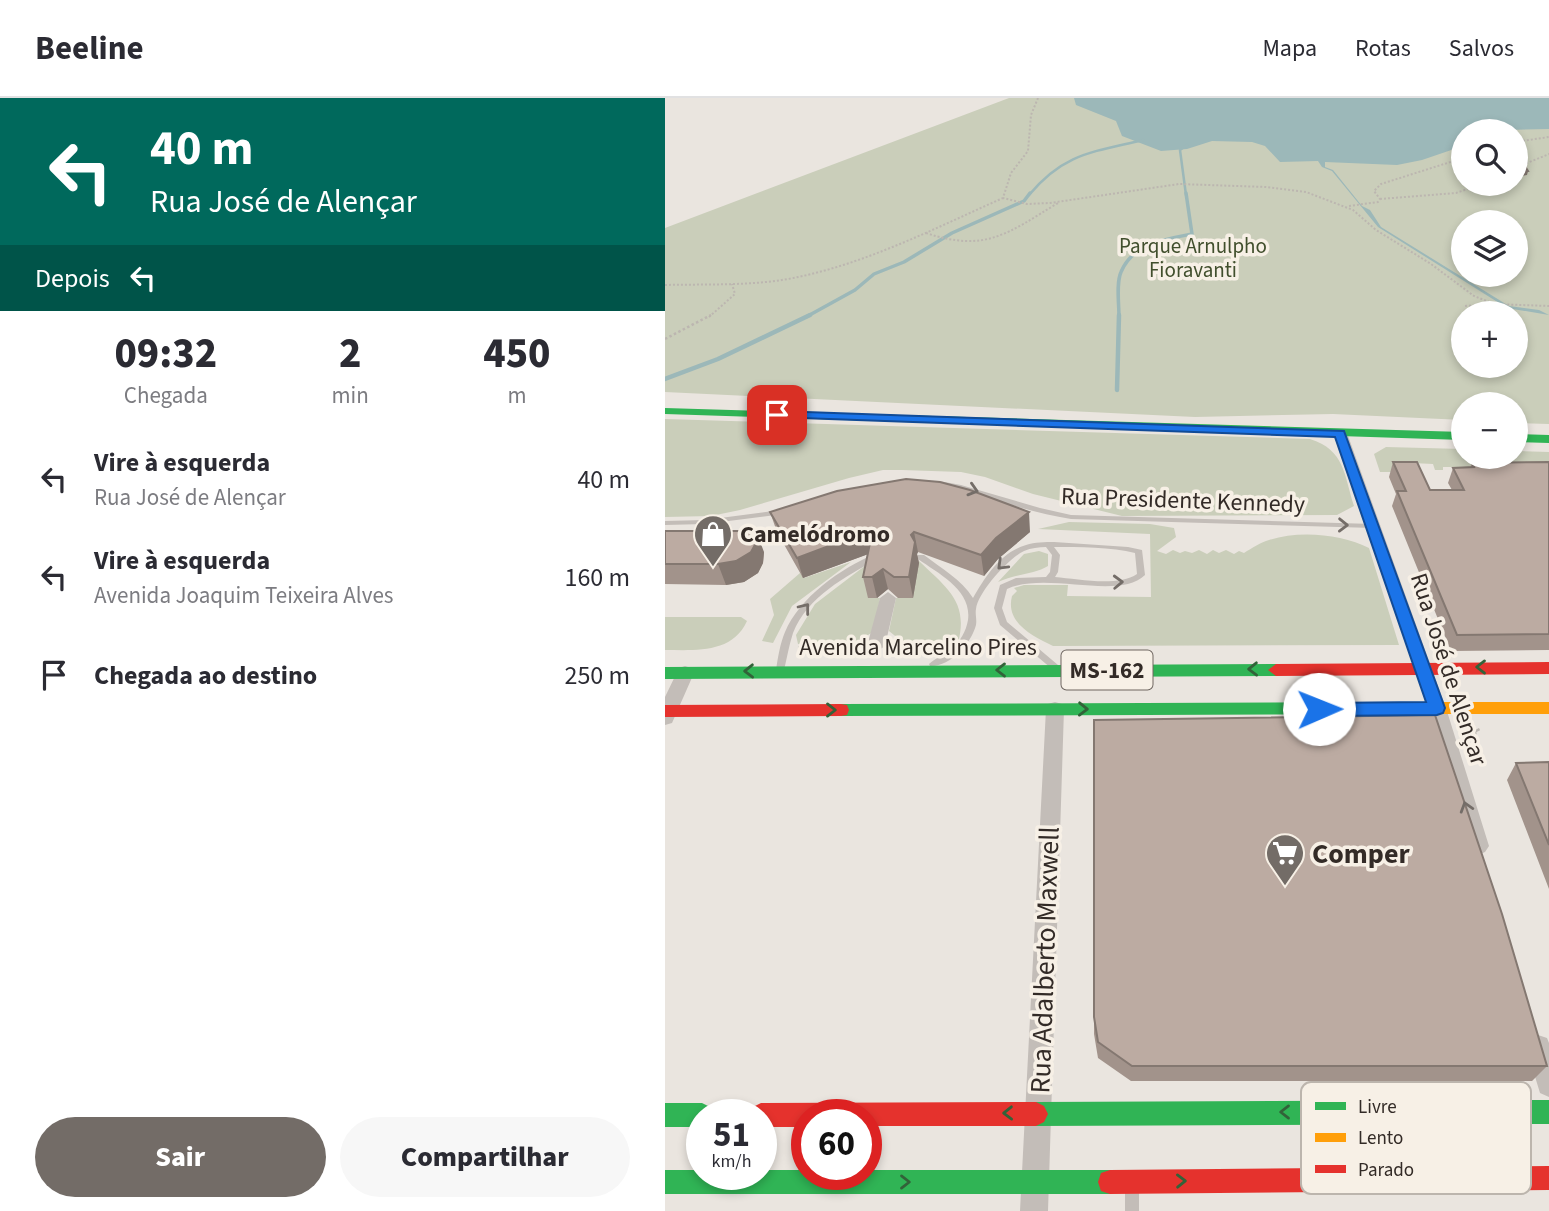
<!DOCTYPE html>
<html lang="pt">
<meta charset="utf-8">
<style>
body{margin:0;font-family:"Source Sans 3",sans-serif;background:#f7f7f7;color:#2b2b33;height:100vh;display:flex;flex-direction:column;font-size:26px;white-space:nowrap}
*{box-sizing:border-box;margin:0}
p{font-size:23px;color:#7c7c81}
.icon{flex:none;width:38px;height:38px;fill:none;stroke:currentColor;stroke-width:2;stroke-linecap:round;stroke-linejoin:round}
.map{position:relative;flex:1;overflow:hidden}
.sheet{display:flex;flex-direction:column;background:#fff;width:665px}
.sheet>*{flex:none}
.guide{background:#00695c;color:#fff;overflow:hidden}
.buttons{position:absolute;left:786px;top:21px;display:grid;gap:14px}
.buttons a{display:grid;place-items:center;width:77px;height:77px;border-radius:50%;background:#fff;box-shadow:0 4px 10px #0003;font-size:35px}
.speed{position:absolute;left:21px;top:1001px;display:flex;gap:14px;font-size:35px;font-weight:700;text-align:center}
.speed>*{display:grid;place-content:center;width:91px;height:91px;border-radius:50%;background:#fff;box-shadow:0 4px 10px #0003;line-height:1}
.speed small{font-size:18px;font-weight:400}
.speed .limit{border:10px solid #d22;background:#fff;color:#111}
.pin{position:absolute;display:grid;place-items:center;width:60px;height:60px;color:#fff;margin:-30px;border-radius:14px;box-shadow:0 4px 10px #0006}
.me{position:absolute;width:77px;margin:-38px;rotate:89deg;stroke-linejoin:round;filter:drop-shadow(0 0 5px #0008)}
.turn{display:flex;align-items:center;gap:24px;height:147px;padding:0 35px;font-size:32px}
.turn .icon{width:91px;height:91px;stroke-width:2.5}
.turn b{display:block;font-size:49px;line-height:60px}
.then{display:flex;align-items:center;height:66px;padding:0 35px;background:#0003;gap:14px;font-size:26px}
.eta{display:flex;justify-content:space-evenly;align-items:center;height:119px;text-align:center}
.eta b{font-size:42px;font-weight:800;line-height:49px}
.cta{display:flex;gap:14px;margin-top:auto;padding:14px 35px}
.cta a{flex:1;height:80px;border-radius:42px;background:#736c67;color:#fff;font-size:28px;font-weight:800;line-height:80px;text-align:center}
.cta a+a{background:#f7f7f7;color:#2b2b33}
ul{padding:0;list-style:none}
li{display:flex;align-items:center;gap:21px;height:98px;padding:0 35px}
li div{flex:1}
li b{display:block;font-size:26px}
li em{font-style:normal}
header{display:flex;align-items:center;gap:42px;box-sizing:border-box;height:98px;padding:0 35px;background:#fff;border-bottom:2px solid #e1e1e2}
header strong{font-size:33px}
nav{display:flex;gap:38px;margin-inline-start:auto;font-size:24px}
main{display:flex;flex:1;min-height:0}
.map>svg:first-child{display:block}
.green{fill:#caceba;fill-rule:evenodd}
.water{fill:#9cb8b9}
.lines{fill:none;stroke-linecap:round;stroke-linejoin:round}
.stream-far2{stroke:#9cb8b9;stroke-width:2.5}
.stream-far1{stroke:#9cb8b9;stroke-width:3.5}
.stream{stroke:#9cb8b9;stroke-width:4.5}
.path-far3{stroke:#bcb6b0;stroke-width:2;stroke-dasharray:2 2;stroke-linecap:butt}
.path-far2{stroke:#bcb6b0;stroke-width:2.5;stroke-dasharray:2.5 2.5;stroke-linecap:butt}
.path-far1{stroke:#bcb6b0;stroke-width:3.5;stroke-dasharray:3.5 3.5;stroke-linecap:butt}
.path{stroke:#bcb6b0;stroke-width:4.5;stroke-dasharray:4.5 4.5;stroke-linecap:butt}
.lane{fill:#c3bdb8;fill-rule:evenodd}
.street{fill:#c3bdb8;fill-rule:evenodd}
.fast{fill:#30b455;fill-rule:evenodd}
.slow{fill:#ff9f0a;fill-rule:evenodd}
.jam{fill:#e5322d;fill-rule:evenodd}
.wall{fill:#a2938b}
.shaded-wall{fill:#847871}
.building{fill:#bcaba2;stroke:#847871;stroke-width:2}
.oneway{stroke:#746d68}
.oneway2{stroke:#326239}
.route{fill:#1a73e8;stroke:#114b97;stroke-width:2}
.labels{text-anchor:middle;stroke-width:7;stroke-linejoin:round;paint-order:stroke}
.far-park-label{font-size:21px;fill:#414f2d;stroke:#f7f0e6}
.shield{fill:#f7f0e6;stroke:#6e6660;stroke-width:2}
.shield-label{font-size:23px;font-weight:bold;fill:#332b27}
.street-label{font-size:24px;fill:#332b27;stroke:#f7f0e6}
.poi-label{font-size:24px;font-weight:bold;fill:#332b27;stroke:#f7f0e6;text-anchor:start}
.near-poi-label{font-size:28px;font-weight:bold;fill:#332b27;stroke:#f7f0e6;text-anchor:start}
.near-street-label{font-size:28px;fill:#332b27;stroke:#f7f0e6}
.key{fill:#f7f0e6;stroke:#bcb5ad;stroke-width:2}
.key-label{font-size:19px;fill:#332b27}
</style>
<header>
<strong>Beeline</strong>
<nav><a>Mapa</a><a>Rotas</a><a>Salvos</a></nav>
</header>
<main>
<section class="sheet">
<div class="guide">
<div class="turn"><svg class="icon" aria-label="left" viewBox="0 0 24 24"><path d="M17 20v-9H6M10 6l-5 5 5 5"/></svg><div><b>40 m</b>Rua José de Alençar</div></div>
<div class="then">Depois<svg class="icon" aria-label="left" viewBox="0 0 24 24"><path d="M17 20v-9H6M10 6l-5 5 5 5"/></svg></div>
</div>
<div class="eta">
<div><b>09:32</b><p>Chegada</p></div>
<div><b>2</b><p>min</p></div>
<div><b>450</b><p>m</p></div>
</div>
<ul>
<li><svg class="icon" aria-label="left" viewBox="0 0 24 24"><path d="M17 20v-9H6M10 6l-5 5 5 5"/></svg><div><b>Vire à esquerda</b><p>Rua José de Alençar</p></div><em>40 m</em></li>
<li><svg class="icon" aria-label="left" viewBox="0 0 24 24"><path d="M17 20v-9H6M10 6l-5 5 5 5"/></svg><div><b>Vire à esquerda</b><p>Avenida Joaquim Teixeira Alves</p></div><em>160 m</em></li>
<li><svg class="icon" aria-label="arrive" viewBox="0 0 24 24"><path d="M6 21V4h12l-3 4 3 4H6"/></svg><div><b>Chegada ao destino</b></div><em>250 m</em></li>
</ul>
<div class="cta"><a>Sair</a><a>Compartilhar</a></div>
</section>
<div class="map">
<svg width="884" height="1113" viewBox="0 0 884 1113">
<rect width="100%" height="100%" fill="#eae5df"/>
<path class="green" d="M344 0H884V326L851 325 850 306H798V322L668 316 530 319 0 294V130ZM798 33H850V86H798ZM798 124H850V177H798ZM798 215H850V268H798Z
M0 321 645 341C680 352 679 377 689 408L672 417 457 418 368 396 320 379 296 374 237 372H218L184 380 75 412 46 418 0 419Z
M721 349 798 351V359H850L851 353 884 354V378L807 369H778V372H770L768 366 747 365 750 374H715L709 356Z
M404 424 485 426 509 430 511 439 492 453 501 456 508 452 515 455 520 453 527 455 534 452 542 456 548 452 554 455 561 452 569 456 574 453 579 455C587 450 596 444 604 442 634 432 677 436 704 450L734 547 388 548C368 538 340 525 347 498L352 493 349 490 359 487H403L402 498 486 499 485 436 373 431Z
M374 453 383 456V468C370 476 350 476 333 484L359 456Z
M254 463C282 490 304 504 293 545H239L224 533 231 500 248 499Z
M186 464 127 508 108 545 97 543 109 517 105 501 135 475 139 480Z
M201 467 204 500H215L208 534 190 545 133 546 131 537 150 506Z
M0 519H76L82 523C67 556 30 552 0 552Z"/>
<path class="water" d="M409 0H884V31L798 33V48L757 62 732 67 660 64V69L668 72 697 108 705 112 716 129 844 208 874 212 884 217 842 210 713 129 667 73 657 69 653 63 615 64 600 48 587 44 547 43 522 51 496 53 457 38 451 23 411 7Z"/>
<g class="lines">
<path class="stream-far2" d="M364 97C399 55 428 54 478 42
M521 97 515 52 522 47"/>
<path class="stream-far1" d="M141 219 190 192 209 176 239 164 287 135 359 103 365 95
M454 219C454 206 451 185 456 174 468 145 501 141 527 136L521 95"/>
<path class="stream" d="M0 281 53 261 145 217
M452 292 454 217"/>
<path class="path-far3" d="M373 0 366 17 363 53 346 75 338 100 362 106 385 105 514 86 601 89 641 94 688 112 711 132 766 166 809 198 829 206 884 208
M850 44 884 39
M850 70 884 56
M715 101 791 95 817 86
M684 108 713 104 715 101 709 93 716 86 798 60
M261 135C321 155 343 135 393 105
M0 187C41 186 83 188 123 181 199 167 268 131 338 100
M800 208 827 206
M44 219 70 196 67 186"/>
<path class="path-far2" d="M0 241 46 217"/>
<path class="path-far1" d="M228 548H272
M133 550 192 549"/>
<path class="path" d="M798 636 814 635 812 631"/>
<path class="lane" d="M274 383 296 387 375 410 406 417 708 426 712 428 708 430 406 421C361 414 319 397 274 387Z
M116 412 120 414 119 416 40 426 0 427V423L40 422Z
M389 444 463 449 477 452 480 477C453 503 382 473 342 491L337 510 342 524 393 567 394 569 393 571H387L335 527 329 510 335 487 351 480 381 479 385 474 387 457 381 449C374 449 366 450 359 453 344 460 313 494 311 511 310 516 312 521 311 527 306 546 285 569 265 568L264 566C270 560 280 557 287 551 295 543 301 534 303 522 307 492 274 476 253 461L252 459 253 457H259C277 471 296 481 308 500 320 479 336 454 361 447 370 444 380 444 389 444ZM389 449C413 449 447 449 470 455L472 476C453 489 413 481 390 479L393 474 395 457Z
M210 456 214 459 213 461C181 478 142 499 128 535 124 547 122 560 119 572L118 574H112L111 572C113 559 115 546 120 534 134 500 176 470 210 456Z
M467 1085 472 1087 474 1092V1113H460V1092L462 1087Z"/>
<path class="street" d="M675 331 682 335 781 610 824 748 820 754 813 757 806 754 802 748 763 610 668 335Z
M223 494 231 500 220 548 211 554 202 548 215 500Z
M20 568 26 570 29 575 7 625 0 627V599L14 570Z
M390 604 397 606 399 611 383 1113H355L381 611 383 606Z
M873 937 882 940 884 945V999L875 995 861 949 864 940Z"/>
<path class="fast" d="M0 310 798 334V342L0 316Z
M850 336 884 337V345L850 344Z
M611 566 619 572 611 578 0 581V569Z
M769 604 775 606 777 610 775 614 769 616 176 618 170 617 168 612 170 607 176 606Z
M884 1002V1026L371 1028 363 1024 359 1016 363 1008 371 1004Z
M0 1005H37L45 1009 49 1017H37V1029H0Z
M0 1072H37V1076H96V1072H142V1076H201V1072H445L454 1075 457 1084 454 1093 445 1096H0Z"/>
<path class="slow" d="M769 604H884V616H769L763 614 761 610 763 606Z"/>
<path class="jam" d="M884 564V576L611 578 603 572 611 566Z
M176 606 182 607 184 612 182 617 176 618 0 619V607Z
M371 1004 379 1008 383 1016 379 1024 371 1028H201V1017H142V1029H96V1017H84L88 1009 96 1005Z
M884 1068V1092L445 1096 436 1093 433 1084 436 1075 445 1072Z"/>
</g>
<path class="wall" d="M728 364 765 392H787L783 385 788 370H805L807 365 884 364V552L786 553 727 408 731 396 724 379Z
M105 414 365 434 333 461 319 478 253 454 252 456 254 465 248 500H233L223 491 212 500H203L198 479 203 456 138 480 112 434Z
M0 433 99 454 98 465 93 475 79 484 61 487 0 486Z
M884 664V791L842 682 851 665Z
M429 919 882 968 867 983H466L433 960 429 936Z"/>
<path class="shaded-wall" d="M863 73 862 77 850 79V75Z
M364 414 365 434 333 461 319 478 316 457 331 440Z
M91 433 99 454 98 465 93 475 79 484 61 487 53 466Z
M204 433 209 454 138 480 132 460Z
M249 434 253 454 252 456 254 465 248 500 244 479 246 437Z
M218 471 223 491 212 500 207 479Z"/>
<path class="building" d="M850 53 863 73 850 75Z
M728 364H752L765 392H799L788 370 809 369 807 365 884 364V536L792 537 732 393H741Z
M241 381 275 384 305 392 364 414 331 440 316 457 249 434 246 437 250 444 244 479H229L218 471 207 479H198L205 445 212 440 204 433 132 460 105 414 172 393Z
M0 433H91V445L86 454 71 463 53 466H0Z
M770 617 837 816 882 968H467L433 944 429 919V622Z
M884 664V747L851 665Z"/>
<defs><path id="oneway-chevron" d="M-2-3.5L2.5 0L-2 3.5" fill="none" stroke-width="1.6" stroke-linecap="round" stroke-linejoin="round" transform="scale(1.75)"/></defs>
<g class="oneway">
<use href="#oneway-chevron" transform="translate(308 392) rotate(17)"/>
<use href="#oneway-chevron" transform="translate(678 427) rotate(1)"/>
<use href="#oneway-chevron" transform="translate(337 467) rotate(136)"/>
<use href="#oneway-chevron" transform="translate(453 484) rotate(-2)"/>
<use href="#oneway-chevron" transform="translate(140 510) rotate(-52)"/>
<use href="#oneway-chevron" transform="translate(801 709) rotate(-107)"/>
</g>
<g class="oneway2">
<use href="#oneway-chevron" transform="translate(816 569) rotate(-180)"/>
<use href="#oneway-chevron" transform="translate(588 571) rotate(179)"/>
<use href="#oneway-chevron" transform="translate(336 572) rotate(180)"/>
<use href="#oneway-chevron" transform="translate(84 573) rotate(179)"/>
<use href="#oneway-chevron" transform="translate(418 611) rotate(1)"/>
<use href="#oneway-chevron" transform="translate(166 612)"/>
<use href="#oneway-chevron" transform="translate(620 1014) rotate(180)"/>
<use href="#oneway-chevron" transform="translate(343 1015) rotate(179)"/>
<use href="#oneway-chevron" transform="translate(516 1083) rotate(-1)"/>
<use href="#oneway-chevron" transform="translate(240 1084)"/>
</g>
<path class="route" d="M112 313 679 333 780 610 778 615 772 617 654 618 648 616 646 611 648 607 654 605 761 604 670 339 108 319 106 317Z"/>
<defs>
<symbol id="shop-pin" viewBox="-11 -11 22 30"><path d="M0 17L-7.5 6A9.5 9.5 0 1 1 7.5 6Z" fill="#736c67" stroke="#f7f0e6"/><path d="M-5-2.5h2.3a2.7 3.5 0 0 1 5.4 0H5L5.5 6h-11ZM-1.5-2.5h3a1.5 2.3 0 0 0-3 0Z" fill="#fff"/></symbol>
<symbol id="supermarket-pin" viewBox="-11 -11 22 30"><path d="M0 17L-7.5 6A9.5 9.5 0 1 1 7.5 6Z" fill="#736c67" stroke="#f7f0e6"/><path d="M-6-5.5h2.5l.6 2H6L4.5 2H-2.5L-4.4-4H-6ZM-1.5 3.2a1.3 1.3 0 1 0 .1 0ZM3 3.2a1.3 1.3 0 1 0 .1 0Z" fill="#fff"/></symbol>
</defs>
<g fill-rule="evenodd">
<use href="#shop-pin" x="26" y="414" width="44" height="60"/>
<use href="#supermarket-pin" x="598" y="733" width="44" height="60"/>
</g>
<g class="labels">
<g class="far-park-label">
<text x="528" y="155">Parque Arnulpho<tspan x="528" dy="24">Fioravanti</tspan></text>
</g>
<rect class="shield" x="396.5" y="552.5" width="91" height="39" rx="5"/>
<g class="shield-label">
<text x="442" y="580">MS-162</text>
</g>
<g class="street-label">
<text transform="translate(518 402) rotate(2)" y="8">Rua Presidente Kennedy</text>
<text x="253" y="557">Avenida Marcelino Pires</text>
<text transform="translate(784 571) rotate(72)" y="8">Rua José de Alençar</text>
</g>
<g class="poi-label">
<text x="75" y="444">Camelódromo</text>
</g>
<g class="near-poi-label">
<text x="647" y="765">Comper</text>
</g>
<g class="near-street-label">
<text transform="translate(379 862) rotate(-88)" y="10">Rua Adalberto Maxwell</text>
</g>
</g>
<rect x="636" y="984" width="230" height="112" rx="10" class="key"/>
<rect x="650" y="1004" width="31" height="8" fill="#30b455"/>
<rect x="650" y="1035" width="31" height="9" fill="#ff9f0a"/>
<rect x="650" y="1067" width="31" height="8" fill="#e5322d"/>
<g class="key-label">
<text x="693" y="1015">Livre</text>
<text x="693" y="1046">Lento</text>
<text x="693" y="1078">Parado</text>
</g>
</svg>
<div class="buttons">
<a><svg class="icon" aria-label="search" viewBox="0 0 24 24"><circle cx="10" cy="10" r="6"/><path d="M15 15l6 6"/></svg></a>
<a><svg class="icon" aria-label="layers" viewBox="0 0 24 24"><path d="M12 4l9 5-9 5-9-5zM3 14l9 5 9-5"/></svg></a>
<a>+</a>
<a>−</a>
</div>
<div class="speed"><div>51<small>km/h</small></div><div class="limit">60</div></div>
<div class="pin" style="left:112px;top:317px;background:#d93025"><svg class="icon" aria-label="arrive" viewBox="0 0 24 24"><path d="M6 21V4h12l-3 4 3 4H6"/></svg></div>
<svg class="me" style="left:654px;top:611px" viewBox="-20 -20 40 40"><circle r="19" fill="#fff"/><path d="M0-13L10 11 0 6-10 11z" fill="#1a73e8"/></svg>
</div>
</main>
